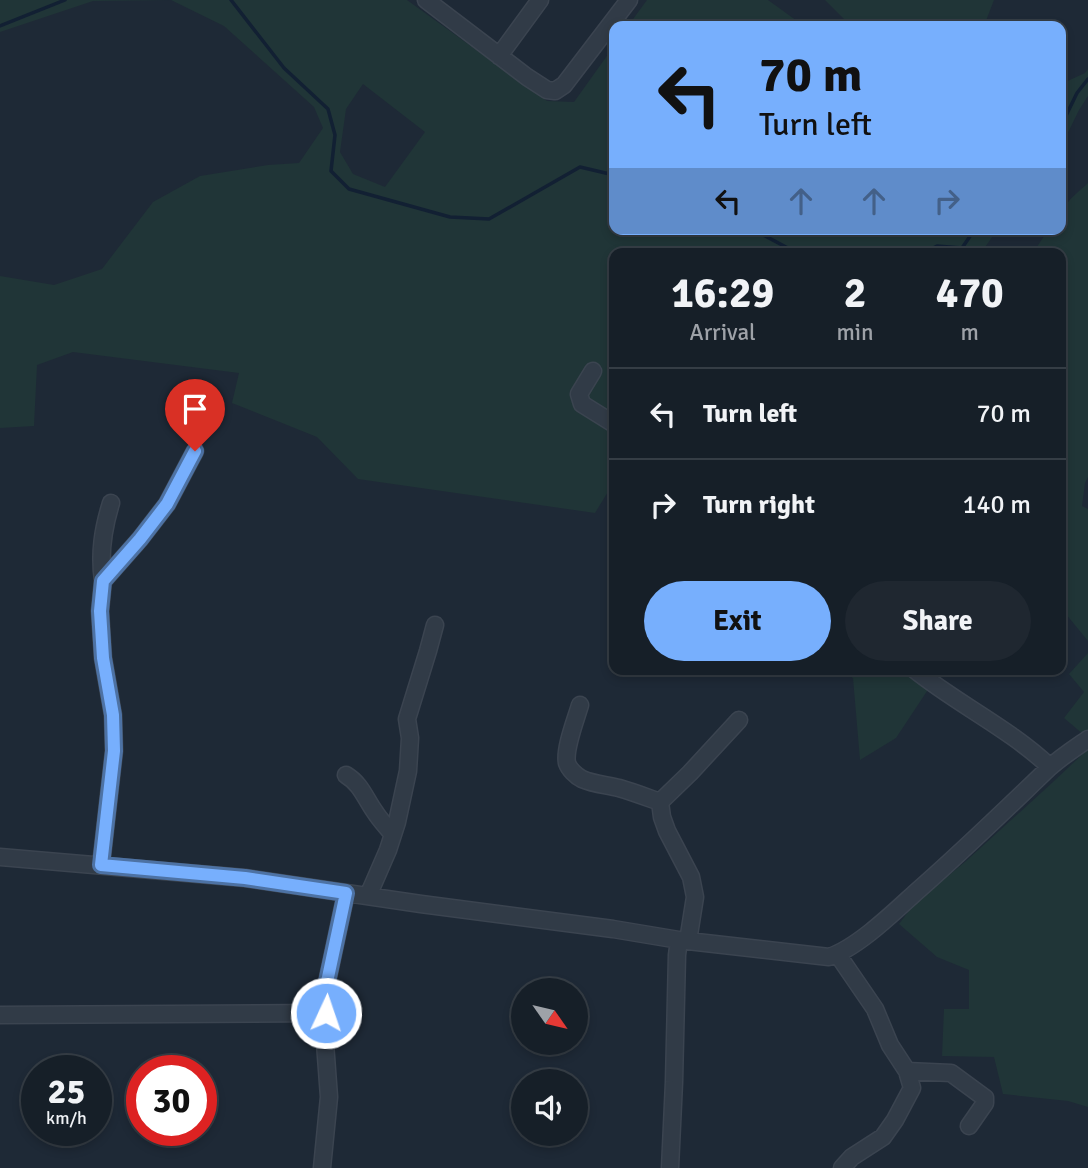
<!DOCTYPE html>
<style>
body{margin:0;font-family:Signika,sans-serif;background:#1f2730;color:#f1f3f6;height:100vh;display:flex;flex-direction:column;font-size:26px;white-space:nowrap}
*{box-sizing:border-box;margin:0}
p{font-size:23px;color:#9ea2a8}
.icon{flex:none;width:38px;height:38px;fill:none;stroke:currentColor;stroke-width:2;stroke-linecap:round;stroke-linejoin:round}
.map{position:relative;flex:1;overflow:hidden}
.panel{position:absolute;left:609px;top:248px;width:457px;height:427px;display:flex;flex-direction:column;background:#161f28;border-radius:14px;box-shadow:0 4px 10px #0003,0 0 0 2px #353d45}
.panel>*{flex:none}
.guide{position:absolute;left:609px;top:21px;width:457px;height:214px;border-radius:14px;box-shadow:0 4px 10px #0003,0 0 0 2px #353d45;background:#77affd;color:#111;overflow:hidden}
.needle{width:46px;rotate:124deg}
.fabs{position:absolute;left:511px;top:978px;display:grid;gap:14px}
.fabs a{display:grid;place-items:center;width:77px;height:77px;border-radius:50%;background:#161f28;box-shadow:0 4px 10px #0003,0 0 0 2px #353d45;font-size:35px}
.speed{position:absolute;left:21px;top:1055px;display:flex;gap:14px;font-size:35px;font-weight:700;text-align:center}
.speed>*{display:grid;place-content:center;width:91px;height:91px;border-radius:50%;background:#161f28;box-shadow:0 4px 10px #0003,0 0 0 2px #353d45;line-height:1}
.speed small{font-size:18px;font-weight:400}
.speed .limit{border:10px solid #d22;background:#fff;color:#111}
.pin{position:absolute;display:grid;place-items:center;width:60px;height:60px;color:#fff;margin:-72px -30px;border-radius:50% 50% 50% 0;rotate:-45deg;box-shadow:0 0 7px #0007}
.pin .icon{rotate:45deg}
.me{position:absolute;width:77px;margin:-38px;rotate:3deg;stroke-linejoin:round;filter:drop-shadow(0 0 5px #0008)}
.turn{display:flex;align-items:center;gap:24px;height:147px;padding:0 35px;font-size:32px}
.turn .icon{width:91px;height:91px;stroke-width:2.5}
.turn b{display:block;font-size:49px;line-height:60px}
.lanes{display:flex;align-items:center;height:66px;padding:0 35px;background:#0003;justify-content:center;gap:35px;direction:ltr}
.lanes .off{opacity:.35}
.eta{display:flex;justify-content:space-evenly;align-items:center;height:119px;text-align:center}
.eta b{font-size:42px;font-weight:700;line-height:49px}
.primary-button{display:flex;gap:14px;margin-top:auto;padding:14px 35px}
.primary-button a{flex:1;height:80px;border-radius:42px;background:#77affd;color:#111;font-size:28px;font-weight:700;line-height:80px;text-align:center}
.primary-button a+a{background:#1f2730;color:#f1f3f6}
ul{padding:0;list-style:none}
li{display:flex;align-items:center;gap:21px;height:91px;padding:0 35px;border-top:2px solid #353d45}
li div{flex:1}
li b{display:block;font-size:26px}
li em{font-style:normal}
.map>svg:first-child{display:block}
.green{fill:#203537;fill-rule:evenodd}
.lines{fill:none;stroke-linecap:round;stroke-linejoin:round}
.stream{stroke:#122033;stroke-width:3.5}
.minor-casing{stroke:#3b4450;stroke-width:19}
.minor{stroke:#313b47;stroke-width:16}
.route-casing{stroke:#4d72a4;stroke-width:18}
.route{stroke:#77affd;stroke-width:12}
</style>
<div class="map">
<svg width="1088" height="1168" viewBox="0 0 1088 1168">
<rect width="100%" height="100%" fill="#1e2936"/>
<path class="green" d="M0 0H407L547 101 574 102 614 46V229H868L871 233 876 229H998L980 254H614V482L595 513 358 479 317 437 232 403 239 373 73 352 37 365 34 426 0 428V276L54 285 102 269 153 202 200 176 268 165 299 163 323 128 314 107 224 26 171 0 93 1 0 32ZM363 84 425 132 385 187 353 174 340 152 346 109Z
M647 0H768L804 26H628Z
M825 0H994L984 26H851Z
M1088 69V96L1079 110 1061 147V84L1085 73Z
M1088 183V477L1085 483 1082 506 1088 509V641L1061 608 1060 254H1032L1049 229H1060C1060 204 1071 199 1088 183Z
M1088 653V732L1084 735 1064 718 1084 692 1069 674Z
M839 670H941L896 738 860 760 853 678Z
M1088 749V1107L1068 1101 1003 1094 994 1057 942 1056 944 1009H969V970L937 957 899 924 914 904 965 862 1053 782Z"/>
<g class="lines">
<path class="stream" d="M231 0 284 68 328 109 335 135 331 171 349 189 450 217 489 219 580 167 614 175
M0 26 65 0
M1060 128 1077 93 1088 79
M752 229 799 254
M922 254 937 246 962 248 975 229"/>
<defs>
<path id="minor" d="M426 0 527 77 547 90 555 91 564 85 629 0
M499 56 540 0
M593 371 579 394 582 404 614 424
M103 581C99 553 103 529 111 503
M915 670C959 705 1010 729 1050 767
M580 705C576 719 564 749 567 763 569 769 576 776 582 779 593 784 607 785 619 788 633 792 646 797 660 802
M346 775C361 784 365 798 375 812 380 820 387 827 393 835
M0 857 245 878 421 904 613 929 679 940 829 957C857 948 893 913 915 893 961 853 1005 810 1049 768 1061 757 1075 748 1088 739
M101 865 114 751 113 715 103 658 100 611 103 581 140 539 167 504 195 451
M368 896 388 850 397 822 408 771 410 738 407 719 428 651 435 625
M688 941 695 897 691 877 667 831 662 817 660 802 690 773 739 720
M838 955 875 1009 890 1045 907 1071 912 1088 895 1120 883 1137 852 1157 842 1168
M0 1015 326 1013
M907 1071 951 1073 985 1098V1103L969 1126
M322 1168 329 1097 325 1043 327 982 346 893
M670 1168 674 1082 677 955 679 940"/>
</defs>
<use href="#minor" class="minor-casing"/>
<use href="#minor" class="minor"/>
</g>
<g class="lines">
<defs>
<path id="route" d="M195 451 167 504 140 539 103 581 100 611 103 658 113 715 114 751 101 865 245 878 346 893 327 982 326 1013"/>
</defs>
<use href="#route" class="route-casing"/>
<use href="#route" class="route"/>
</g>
</svg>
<div class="fabs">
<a><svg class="needle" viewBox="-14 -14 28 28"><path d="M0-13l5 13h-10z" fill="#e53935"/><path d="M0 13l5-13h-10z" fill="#9ea2a8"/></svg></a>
<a><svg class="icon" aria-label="sound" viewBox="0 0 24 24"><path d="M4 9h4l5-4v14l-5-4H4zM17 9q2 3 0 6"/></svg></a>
</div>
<div class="speed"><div>25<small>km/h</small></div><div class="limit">30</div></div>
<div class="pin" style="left:195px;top:451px;background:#d93025"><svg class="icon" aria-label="arrive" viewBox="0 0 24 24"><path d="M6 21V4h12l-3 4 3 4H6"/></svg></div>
<svg class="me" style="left:326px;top:1013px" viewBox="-20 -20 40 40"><circle r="17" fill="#77affd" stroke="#fff" stroke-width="3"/><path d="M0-11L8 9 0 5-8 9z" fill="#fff"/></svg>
<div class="guide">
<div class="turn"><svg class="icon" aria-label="left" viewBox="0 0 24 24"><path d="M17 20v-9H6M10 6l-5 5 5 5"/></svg><div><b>70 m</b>Turn left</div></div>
<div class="lanes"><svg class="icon" aria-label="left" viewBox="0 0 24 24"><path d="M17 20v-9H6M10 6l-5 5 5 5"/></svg><svg class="icon off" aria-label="ahead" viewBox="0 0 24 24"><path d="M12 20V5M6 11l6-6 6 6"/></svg><svg class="icon off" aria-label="ahead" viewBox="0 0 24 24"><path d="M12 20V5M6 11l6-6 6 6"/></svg><svg class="icon off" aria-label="right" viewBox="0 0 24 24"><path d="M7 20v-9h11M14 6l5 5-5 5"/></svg></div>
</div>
<section class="panel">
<div class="eta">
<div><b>16:29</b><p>Arrival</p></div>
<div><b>2</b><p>min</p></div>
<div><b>470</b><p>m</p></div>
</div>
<ul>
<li><svg class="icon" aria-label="left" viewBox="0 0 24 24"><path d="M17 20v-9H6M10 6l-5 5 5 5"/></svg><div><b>Turn left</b></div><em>70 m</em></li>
<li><svg class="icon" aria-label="right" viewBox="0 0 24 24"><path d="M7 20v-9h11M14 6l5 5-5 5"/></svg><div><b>Turn right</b></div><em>140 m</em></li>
</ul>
<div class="primary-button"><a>Exit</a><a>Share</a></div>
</section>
</div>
